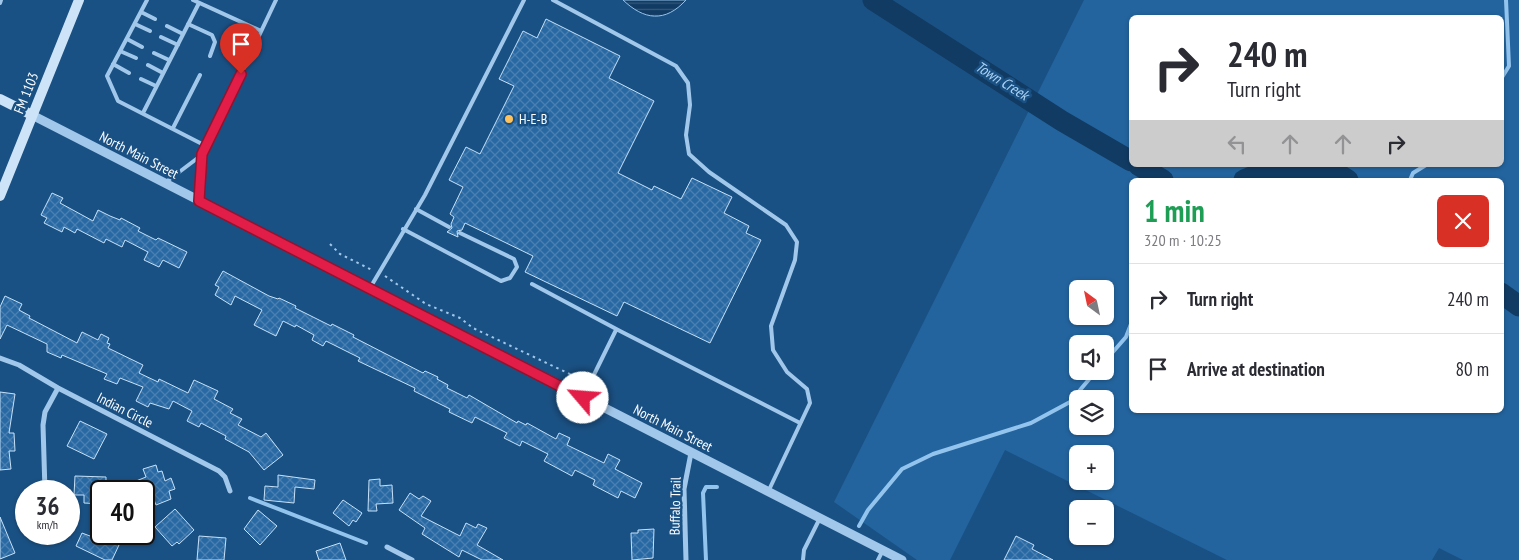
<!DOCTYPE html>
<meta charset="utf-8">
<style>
body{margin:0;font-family:"PT Sans Narrow",sans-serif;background:#f7f7f7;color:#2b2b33;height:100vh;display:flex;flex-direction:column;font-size:19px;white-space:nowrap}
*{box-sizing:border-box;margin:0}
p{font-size:16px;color:#7c7c81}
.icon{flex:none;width:28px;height:28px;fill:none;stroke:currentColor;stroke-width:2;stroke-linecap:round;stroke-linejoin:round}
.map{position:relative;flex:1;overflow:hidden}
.panel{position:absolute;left:1129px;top:178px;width:375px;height:235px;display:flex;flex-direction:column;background:#fff;border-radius:8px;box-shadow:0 1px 4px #0004}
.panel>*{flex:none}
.banner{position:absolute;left:1129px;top:15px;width:375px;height:152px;border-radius:8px;box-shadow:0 1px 4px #0004;background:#fff;color:#2b2b33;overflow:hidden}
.needle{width:32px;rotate:327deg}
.buttons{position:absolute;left:1069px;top:280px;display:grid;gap:10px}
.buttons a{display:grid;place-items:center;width:45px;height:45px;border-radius:8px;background:#fff;box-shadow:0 1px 4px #0004;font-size:25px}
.speed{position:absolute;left:15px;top:480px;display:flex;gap:10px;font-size:25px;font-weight:700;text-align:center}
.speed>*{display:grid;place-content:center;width:65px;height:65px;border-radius:50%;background:#fff;box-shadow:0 1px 4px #0004;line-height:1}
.speed small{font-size:12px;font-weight:400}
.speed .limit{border:2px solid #111;border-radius:8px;background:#fff;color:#111}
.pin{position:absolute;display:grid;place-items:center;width:42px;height:42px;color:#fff;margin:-51px -21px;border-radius:50% 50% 50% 0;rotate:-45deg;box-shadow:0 0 5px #0007}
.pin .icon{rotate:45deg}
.me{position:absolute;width:55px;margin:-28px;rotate:297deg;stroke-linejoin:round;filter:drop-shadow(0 0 4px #0008)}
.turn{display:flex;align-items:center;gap:18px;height:105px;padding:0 15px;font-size:22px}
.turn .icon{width:65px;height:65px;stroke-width:2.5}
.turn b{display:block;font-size:35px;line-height:42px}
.lanes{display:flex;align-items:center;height:48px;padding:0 15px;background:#0003;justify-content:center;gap:25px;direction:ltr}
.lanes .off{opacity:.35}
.round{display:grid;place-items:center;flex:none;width:52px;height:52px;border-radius:8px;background:#f7f7f7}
.headline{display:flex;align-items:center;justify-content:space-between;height:85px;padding:0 15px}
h1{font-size:30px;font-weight:700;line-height:38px;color:#1e9e55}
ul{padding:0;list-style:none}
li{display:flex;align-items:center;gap:15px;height:70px;padding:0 15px;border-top:1px solid #e1e1e2}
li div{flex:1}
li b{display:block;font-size:19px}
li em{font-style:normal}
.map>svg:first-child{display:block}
.grass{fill:#23649e;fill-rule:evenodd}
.water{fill:url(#water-rules);stroke:#93c4ee}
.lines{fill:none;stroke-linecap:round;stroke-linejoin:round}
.stream{stroke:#93c4ee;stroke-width:4}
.river{stroke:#113b63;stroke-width:21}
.building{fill:url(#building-cross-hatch);stroke:#c6e1f8}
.path{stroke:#a1c8eb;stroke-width:2;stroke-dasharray:2.5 4;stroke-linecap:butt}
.service{stroke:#a1c8eb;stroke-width:4}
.minor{stroke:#a1c8eb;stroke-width:5}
.tertiary{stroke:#a1c8eb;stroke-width:9}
.secondary{stroke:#cde3f8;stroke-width:10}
.route-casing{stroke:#92132f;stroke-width:12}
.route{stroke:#e11d48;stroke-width:9}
.poi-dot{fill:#fdc25d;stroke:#1a5184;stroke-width:2}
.labels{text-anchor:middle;stroke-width:5;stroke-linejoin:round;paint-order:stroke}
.street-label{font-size:14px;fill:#fff;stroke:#1a5184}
.poi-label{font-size:14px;fill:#fff;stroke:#1a5184;text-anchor:start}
.water-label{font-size:15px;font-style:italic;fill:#acd2f3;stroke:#1a5184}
</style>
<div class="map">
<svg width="1519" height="560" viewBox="0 0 1519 560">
<defs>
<pattern id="water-rules" width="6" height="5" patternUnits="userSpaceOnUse" patternTransform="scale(1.25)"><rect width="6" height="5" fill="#113b63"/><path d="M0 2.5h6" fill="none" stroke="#35587a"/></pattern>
<pattern id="building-cross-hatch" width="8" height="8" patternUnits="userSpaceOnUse" patternTransform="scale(1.25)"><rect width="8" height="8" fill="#2969a3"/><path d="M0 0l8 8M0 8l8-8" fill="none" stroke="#4980b1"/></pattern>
</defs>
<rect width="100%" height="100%" fill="#1a5184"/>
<path class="grass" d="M1084 0H1519V560H1463L1439 548 1432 560H1227L1005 450 950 560H917L834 502ZM1131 18H1501V165H1131ZM1131 180H1501V410H1131ZM1078 289H1105V316H1078ZM1078 344H1105V371H1078ZM1078 399H1105V426H1078ZM1078 454H1105V481H1078Z"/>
<path class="water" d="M623 0H686C665 23 644 20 623 0Z"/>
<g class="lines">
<path class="stream" d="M1501 79 1509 66 1506 0
M1410 180 1413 173 1426 165
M1105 361 1126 337 1131 324
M250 498 366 543
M859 526 868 510 902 469 933 454 1031 423 1070 402 1096 371
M706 560 703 493 706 487H717"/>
<path class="river" d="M873 0 1062 121 1131 161
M1138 165 1163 180
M1244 180 1256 175 1337 173 1348 180
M1501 293 1519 306"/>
</g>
<path class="building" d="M546 19 620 56 609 78 654 101 618 173 652 190 654 186 681 199 692 178 732 197 724 213 749 226 746 233 761 240 710 343 624 302 617 316 525 272 533 256 465 223 462 230 457 231 458 237 447 232 452 228 451 224 454 217 450 214 463 187 449 180 466 147 480 154 514 86 499 79 523 31 537 38Z
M52 193 63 198 60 203 93 221 98 210 110 216 120 220 121 218 140 228 138 231 156 240 158 238 187 252 179 268 163 260 159 267 144 260 148 252 125 240 122 247 106 239 104 243 77 229 75 233 64 227 62 232 44 223 47 218 41 215Z
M223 271 269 296 278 299 279 298 296 306 295 308 331 326 332 324 354 335 353 337 423 373 425 371 438 377 437 379 448 385 447 388 467 398 469 395 517 423 518 421 526 425 527 423 556 439 559 433 570 438 567 445 604 463 608 454 620 460 615 469 642 483 635 498 621 491 618 498 593 485 595 480 575 470 572 476 544 461 548 454 522 441 520 446 504 438 507 433 475 417 472 423 449 412 450 409 414 391 415 388 358 361 360 358 326 341 323 346 312 340 314 335 296 325 295 327 283 321 276 336 254 325 262 310 235 296 231 305 215 295 219 287 215 285Z
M5 296 22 304 19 310 30 316 29 318 77 343 82 332 98 340 101 334 109 338 107 343 110 344 108 348 143 365 139 373 158 382 159 379 188 393 194 380 218 391 214 399 233 409 230 413 242 419 238 425 261 437 266 433 283 455 264 470 249 452 225 439 226 436 201 423 199 427 187 421 192 411 173 401 169 409 150 403 148 407 136 401 143 387 120 378 117 384 104 379 107 374 62 355 61 358 47 352V344L7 325 0 339V307Z
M0 392 15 394 9 433H14L15 451H9L11 469 0 470Z
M80 421 107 434 94 459 67 446Z
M156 465 158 472 162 471 165 481 171 478 175 489 169 491 171 499 156 505 153 497 146 499 141 483 136 481 146 477 143 469Z
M278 475 315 480 314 489 295 487 294 503 264 500 265 486 278 487Z
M75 476 106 477V491H101V504L84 503V495H74Z
M380 479V486L392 485 393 503 376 504 377 511H368L369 480Z
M410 493 419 499 423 496 431 501 421 516 460 536 466 523 476 528 478 524 487 528 477 545 503 560H482L462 550 459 557 422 534 425 528 399 510Z
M343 500 362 513 356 522 353 520 349 526 333 513Z
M175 509 194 530 179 544 177 542 172 546 155 527Z
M258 510 277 526 260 545 244 529Z
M101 512V534H111L108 541 119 545 112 560H105L76 546 82 533 90 536Z
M0 517 15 553 0 559Z
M654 529 653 558 632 560 631 533H638V530Z
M199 536 226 538 224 560H197Z
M1016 536 1034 545 1032 549 1053 560H1004Z
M340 543 346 560H319L316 551Z"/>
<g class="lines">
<path class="path" d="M330 244 340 254 372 270
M385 276 426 304 460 318 473 328 576 377"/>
<path class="service" d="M147 0 107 76 118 101 206 146
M193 0 261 31
M553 0 676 66 688 83 690 105 686 135 689 154 709 172 786 225 797 242 795 260 771 326 773 350 787 372 807 389 810 403 768 492
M0 3 1 0
M141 12 155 19
M135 24 150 31
M188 24 212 35 215 42 210 56
M167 26 183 34
M161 37 178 45
M127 39 142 47
M120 51 136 58
M154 53 169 60
M113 64 129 73
M148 65 163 73
M141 79 156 86
M143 113 199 3
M173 128 200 75
M203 154 276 0
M166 182 203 154 199 199
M416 209 449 227
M403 229 501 281 510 278 517 267 514 259 460 233
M532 284 620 331 800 423
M370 288 425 195 524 0
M583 397 616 330
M803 560 804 550 820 518
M878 560 883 550"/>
<path class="minor" d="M0 358 19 365 58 388 219 471 225 477 230 491
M45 491 43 425 45 412 58 388
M387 547 412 560
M686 560 684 489 691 453"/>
<path class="tertiary" d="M32 115 902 560"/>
<path class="secondary" d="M0 99 32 115
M0 196 79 0"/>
</g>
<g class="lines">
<defs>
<path id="route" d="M241 74 202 154 199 201 583 398"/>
</defs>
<use href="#route" class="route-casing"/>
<use href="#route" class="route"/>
</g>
<circle class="poi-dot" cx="509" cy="119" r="5"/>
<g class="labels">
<g class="street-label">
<text transform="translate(26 93) rotate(-68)" y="5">FM 1103</text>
<text transform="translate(139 155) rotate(27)" y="5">North Main Street</text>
<text transform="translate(125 410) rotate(27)" y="5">Indian Circle</text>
<text transform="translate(673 428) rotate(27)" y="5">North Main Street</text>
<text transform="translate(675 506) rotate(-89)" y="5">Buffalo Trail</text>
</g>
<g class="poi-label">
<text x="519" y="124">H-E-B</text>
</g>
<g class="water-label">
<text transform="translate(1002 81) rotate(32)" y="5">Town Creek</text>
</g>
</g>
</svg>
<div class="buttons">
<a><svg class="needle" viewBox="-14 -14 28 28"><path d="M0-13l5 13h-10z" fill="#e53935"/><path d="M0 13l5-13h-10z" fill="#7c7c81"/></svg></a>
<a><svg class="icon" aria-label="sound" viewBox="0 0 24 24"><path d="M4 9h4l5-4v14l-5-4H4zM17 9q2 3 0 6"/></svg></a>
<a><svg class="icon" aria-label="layers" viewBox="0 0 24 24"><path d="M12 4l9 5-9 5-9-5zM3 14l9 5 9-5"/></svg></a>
<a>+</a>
<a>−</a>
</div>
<div class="speed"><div>36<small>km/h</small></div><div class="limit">40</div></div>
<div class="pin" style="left:241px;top:74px;background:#d93025"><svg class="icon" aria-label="arrive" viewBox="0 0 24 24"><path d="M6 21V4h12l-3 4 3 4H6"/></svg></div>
<svg class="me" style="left:583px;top:398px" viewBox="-20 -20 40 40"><circle r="19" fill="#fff"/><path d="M0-13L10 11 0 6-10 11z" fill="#e11d48"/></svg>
<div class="banner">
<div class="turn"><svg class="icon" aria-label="right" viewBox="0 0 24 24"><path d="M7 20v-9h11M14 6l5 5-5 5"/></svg><div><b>240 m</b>Turn right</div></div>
<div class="lanes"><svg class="icon off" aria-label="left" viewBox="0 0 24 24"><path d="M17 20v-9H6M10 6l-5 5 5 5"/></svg><svg class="icon off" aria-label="ahead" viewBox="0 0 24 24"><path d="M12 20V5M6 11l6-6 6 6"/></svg><svg class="icon off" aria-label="ahead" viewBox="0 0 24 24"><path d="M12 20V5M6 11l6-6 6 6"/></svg><svg class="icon" aria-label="right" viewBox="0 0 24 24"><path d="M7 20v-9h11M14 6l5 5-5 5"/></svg></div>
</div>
<section class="panel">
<div class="headline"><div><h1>1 min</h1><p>320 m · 10:25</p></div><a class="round" style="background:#d93025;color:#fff"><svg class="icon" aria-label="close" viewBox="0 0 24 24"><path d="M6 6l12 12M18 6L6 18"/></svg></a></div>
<ul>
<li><svg class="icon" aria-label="right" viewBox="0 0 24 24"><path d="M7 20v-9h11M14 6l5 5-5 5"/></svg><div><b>Turn right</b></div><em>240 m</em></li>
<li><svg class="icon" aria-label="arrive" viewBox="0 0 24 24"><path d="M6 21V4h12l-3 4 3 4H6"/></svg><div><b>Arrive at destination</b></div><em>80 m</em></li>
</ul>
</section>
</div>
